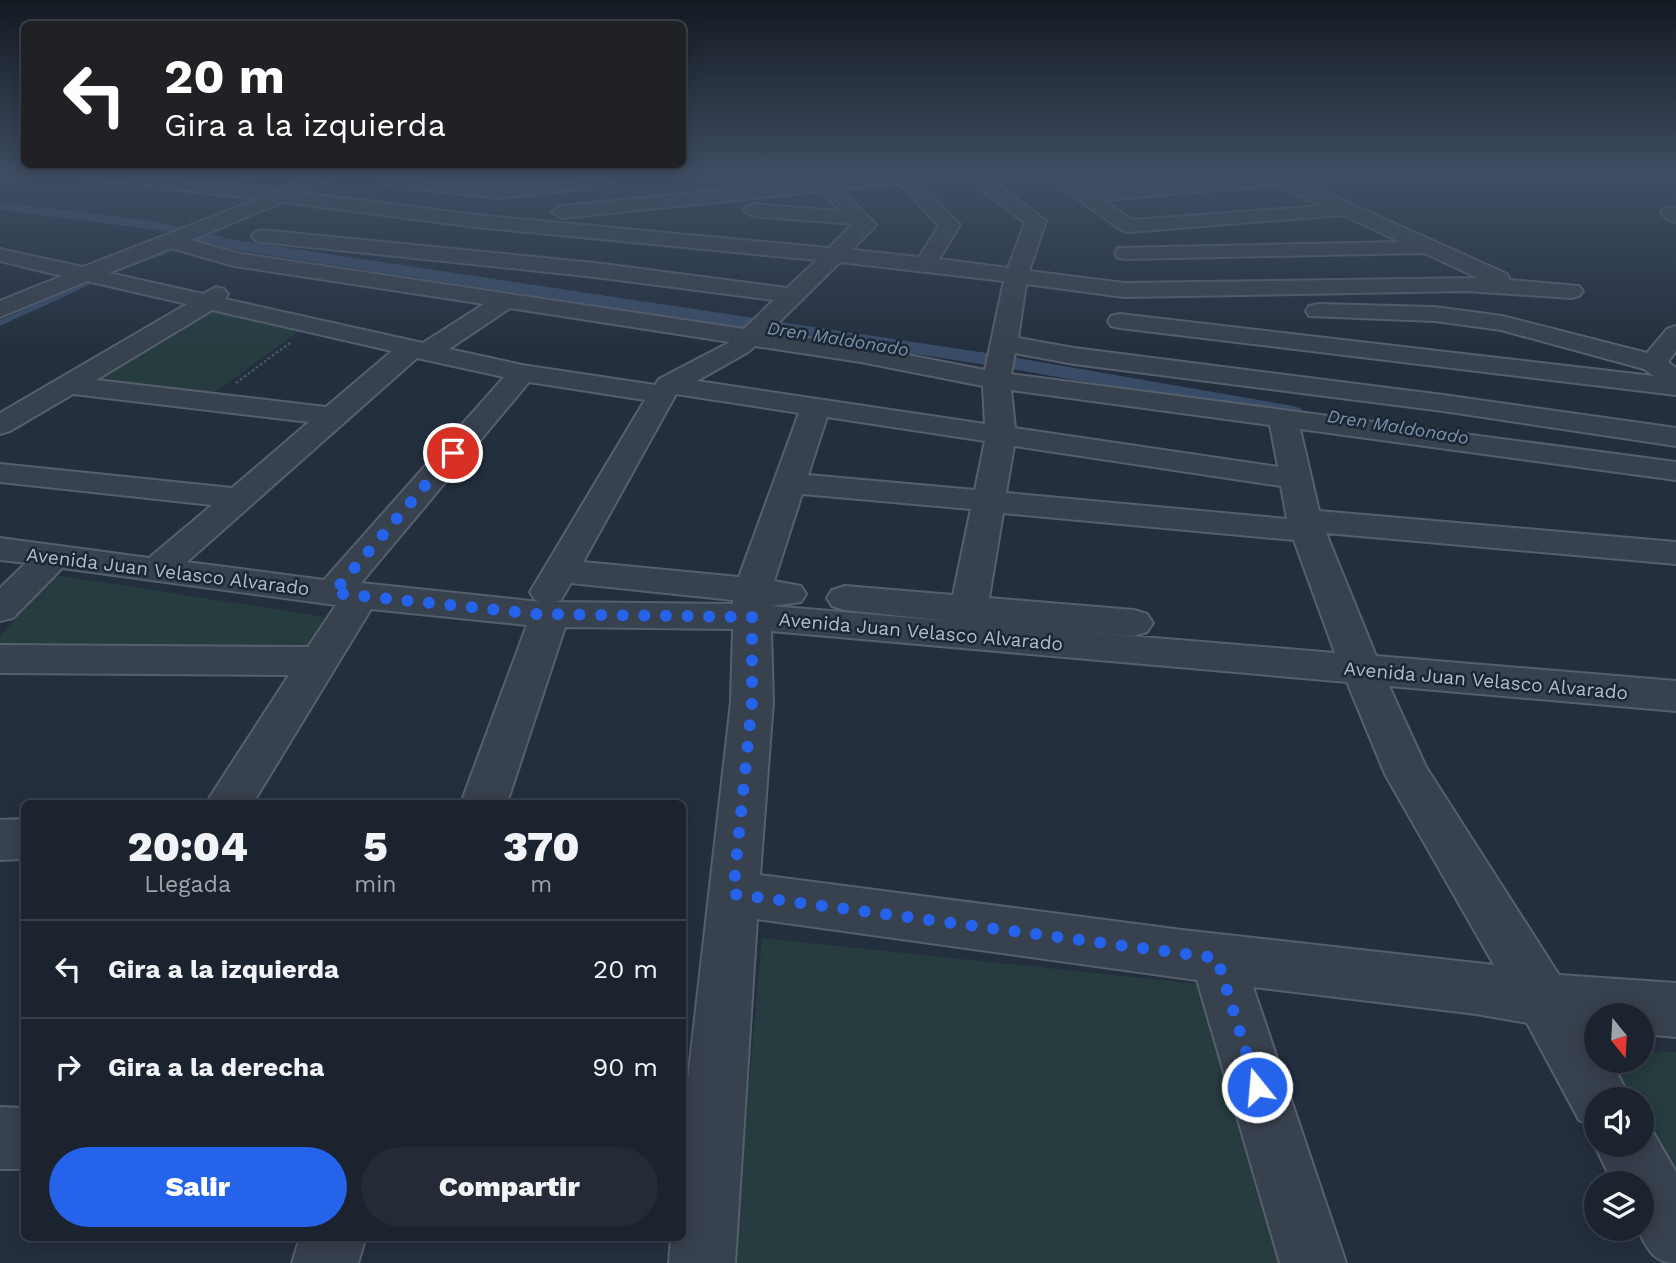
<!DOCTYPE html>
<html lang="es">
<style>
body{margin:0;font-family:"Work Sans",sans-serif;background:#242b36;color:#f1f3f6;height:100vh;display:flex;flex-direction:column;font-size:26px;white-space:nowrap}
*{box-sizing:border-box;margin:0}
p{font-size:23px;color:#a0a4aa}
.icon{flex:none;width:38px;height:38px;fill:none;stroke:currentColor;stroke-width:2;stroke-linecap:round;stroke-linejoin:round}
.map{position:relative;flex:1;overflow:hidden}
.sheet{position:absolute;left:21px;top:800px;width:665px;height:441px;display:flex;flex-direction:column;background:#1b232e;border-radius:10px;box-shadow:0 4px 18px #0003,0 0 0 2px #39404a}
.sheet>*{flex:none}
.banner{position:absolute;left:21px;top:21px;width:665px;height:147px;border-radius:10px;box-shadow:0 4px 18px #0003,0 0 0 2px #39404a;background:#202124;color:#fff;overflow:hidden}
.needle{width:46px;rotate:162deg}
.buttons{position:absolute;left:1584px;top:1003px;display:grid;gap:14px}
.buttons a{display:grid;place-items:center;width:70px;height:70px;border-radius:50%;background:#1b232e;box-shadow:0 4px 18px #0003,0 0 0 2px #39404a;font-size:35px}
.pin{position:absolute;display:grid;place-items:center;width:60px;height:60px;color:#fff;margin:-30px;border:4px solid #fff;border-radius:50%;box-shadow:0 2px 7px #0007}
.me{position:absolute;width:77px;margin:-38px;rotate:343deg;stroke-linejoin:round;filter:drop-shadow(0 0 5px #0008)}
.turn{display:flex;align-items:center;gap:24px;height:147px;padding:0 28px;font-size:32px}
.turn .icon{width:91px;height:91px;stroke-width:2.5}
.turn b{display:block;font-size:49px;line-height:60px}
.eta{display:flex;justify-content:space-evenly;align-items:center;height:119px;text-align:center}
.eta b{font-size:42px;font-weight:800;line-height:49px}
.action{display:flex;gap:14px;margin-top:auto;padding:14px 28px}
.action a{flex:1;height:80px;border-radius:42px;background:#2563eb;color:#fff;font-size:28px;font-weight:800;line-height:80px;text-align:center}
.action a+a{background:#242b36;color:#f1f3f6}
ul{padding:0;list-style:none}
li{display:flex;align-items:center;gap:21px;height:98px;padding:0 28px;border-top:2px solid #39404a}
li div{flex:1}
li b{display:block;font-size:26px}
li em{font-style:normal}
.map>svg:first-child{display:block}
.green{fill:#263c3f}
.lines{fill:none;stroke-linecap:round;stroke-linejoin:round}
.stream-far1{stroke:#394c67;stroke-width:4.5}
.stream{stroke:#394c67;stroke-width:5}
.canal{fill:#394c67;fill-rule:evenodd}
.minor-casing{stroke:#565f6c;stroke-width:4}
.path{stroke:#44595c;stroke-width:2.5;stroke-dasharray:2.5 2.5;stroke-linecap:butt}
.minor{fill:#38414e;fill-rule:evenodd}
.route{stroke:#2563eb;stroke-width:12;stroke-dasharray:0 21.6}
.labels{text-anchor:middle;stroke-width:5;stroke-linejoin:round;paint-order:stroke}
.far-water-label{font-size:18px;font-style:italic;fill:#7c92b1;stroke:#1d2633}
.street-label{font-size:19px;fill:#b4bcc9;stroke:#1d2633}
</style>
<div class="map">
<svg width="1676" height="1263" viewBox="0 0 1676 1263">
<rect width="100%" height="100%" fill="#242f3e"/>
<path class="green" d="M211 310 304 328 209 396 84 383Z
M56 575 332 618 310 649 0 650V636Z
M762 938 1208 985 1285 1263H733Z
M1676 1052V1173L1642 1115V1099H1632L1610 1061 1642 1060V1053Z"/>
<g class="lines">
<path class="stream-far1" d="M108 273 206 236
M60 296 92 281"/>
<path class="stream" d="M0 323 64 294"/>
<path class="canal" d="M0 202 159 222 235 240 1000 355 1293 406 1300 408 1303 412 1300 416 1293 418 1000 367 235 250 159 230 0 210Z"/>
<defs>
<path id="minor" d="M81 174H143L279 190 314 174H338L303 193 476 215 829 248 853 224 753 216 743 210 753 204 841 211 821 191 562 218 552 212 562 206 811 181 806 174H826L830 179 875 174H940L937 178 918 181 960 225 939 259 1008 268 1025 223 962 174H983L1046 221 1029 271 1124 283 1478 278 1424 253 1126 259 1118 258 1115 253 1118 248 1400 242 1343 215 1128 232 1121 230 1043 174H1064L1088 190 1284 174 1507 274 1510 280 1579 286 1583 291 1579 296 1571 298 1466 291 1124 297 1026 284 1018 338 1074 348 1443 395 1676 428V446L1443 411 1074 364 1015 353 1011 374 1676 462V480L1300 429 1319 511 1676 542V564L1326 533 1376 656 1676 681V711L1389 686 1426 767 1559 975 1676 983V1037L1642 1034V1015H1596V1030H1593L1596 1036V1060H1611L1630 1099H1596V1127L1579 1120 1527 1023 1476 1014 1253 987 1346 1263H1280L1197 980 757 919 735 1263H669L671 1237H682V1132L731 702 733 629 565 627 507 803H461L527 625 371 609 253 803H206L289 675 0 673V645L308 647 336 605 62 568 13 618 0 621V588L26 563 0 560V538L149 558 212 505 0 482V464L232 488 309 422 73 394 10 431 0 434V413L187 304 87 281 0 317V301L62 276 0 261V249L83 267 258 199 90 179ZM899 183 939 226 919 257 852 250 876 225 840 189ZM1276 185 1322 206 1132 220 1103 200ZM283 202 476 227 817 260 787 288 595 263 262 230 255 232 252 236 255 240 262 242 595 277 774 300 744 329 236 253 191 240ZM171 248 234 266 484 304 423 343 225 299 228 294 224 289 216 287 203 294 109 273ZM840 262 1004 281 985 370 861 346 769 332ZM510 308 730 342 659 379 655 385 522 365 449 349ZM212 310 392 351 326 407 96 380ZM755 346 861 362 983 386 985 424 697 381 748 352ZM417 358 504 377 324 580 187 562ZM529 382 645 400 530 592 535 600 540 602 361 583ZM1011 390 1270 425 1278 467 1015 428ZM676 394 799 413 739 577 583 562ZM827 417 985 441 975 490 808 475ZM1014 446 1281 486 1287 519 1006 493ZM802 494 971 509 953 595 845 586 832 590 827 598 832 606 845 610 948 621 771 606 801 602 806 594 801 586 774 581ZM1003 513 1294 540 1335 653 985 624 1134 636 1147 632 1153 623 1147 614 1134 610 989 598ZM571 583 733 600V604L555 602 561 600ZM771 631 1347 682 1385 774 1494 965 1182 930 760 875 773 702Z
M1657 174H1676V182L1660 178Z
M392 176 498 186 605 176 614 181 605 186 498 198 386 185 383 181 386 177Z
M1671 207 1676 208V222L1669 220 1661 213 1664 209Z
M1318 304 1435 307 1502 316 1647 353 1667 329 1676 326V351L1668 362 1676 368V395L1120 328 1111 326 1108 321 1111 316 1120 314 1653 376 1644 369 1501 330 1435 321 1309 316 1306 311 1309 306Z
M24 819V859L0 860V820Z
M0 1107 24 1108V1169H0Z
M1642 1120 1647 1122 1676 1172V1263C1652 1263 1647 1247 1637 1228H1642V1183H1613L1594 1144 1596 1140V1144H1642Z
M300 1237H366L358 1263H292Z"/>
</defs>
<use href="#minor" class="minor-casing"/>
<path class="path" d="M236 383 291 342"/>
<use href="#minor" class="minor"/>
</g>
<linearGradient id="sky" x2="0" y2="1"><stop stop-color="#141a22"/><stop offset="0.5" stop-color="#3f4d63"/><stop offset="1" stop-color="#3f4d63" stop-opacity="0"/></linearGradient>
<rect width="1676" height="351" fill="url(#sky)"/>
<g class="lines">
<path class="route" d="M453 453 333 593 537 614 752 617V702L733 894 1217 958 1257 1087"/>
</g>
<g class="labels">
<g class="far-water-label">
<text transform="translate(838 339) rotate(9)" y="6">Dren Maldonado</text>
<text transform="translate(1398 427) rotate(9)" y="6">Dren Maldonado</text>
</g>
<g class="street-label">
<text transform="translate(168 571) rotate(7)" y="7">Avenida Juan Velasco Alvarado</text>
<text transform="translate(921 631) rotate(5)" y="7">Avenida Juan Velasco Alvarado</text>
<text transform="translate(1486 680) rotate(5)" y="7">Avenida Juan Velasco Alvarado</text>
</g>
</g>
</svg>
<div class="buttons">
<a><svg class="needle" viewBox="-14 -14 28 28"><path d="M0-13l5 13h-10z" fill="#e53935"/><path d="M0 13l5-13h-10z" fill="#a0a4aa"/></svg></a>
<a><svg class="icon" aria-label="sound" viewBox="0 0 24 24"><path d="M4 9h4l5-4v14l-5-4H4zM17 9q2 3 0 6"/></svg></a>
<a><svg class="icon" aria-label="layers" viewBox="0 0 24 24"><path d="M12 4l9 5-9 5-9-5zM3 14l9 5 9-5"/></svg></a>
</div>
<div class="pin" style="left:453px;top:453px;background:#d93025"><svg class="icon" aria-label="arrive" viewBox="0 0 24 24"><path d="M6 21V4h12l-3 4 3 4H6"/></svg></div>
<svg class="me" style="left:1257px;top:1087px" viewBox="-20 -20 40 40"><circle r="17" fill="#2563eb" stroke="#fff" stroke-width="3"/><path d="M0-11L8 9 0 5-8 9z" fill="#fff"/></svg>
<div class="banner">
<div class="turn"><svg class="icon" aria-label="left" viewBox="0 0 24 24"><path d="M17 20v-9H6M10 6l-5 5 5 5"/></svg><div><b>20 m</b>Gira a la izquierda</div></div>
</div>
<section class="sheet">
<div class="eta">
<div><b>20:04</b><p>Llegada</p></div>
<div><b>5</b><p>min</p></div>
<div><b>370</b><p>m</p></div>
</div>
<ul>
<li><svg class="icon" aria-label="left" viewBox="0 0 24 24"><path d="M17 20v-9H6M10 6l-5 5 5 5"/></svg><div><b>Gira a la izquierda</b></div><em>20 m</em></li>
<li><svg class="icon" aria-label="right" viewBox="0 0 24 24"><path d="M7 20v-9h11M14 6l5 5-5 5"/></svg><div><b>Gira a la derecha</b></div><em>90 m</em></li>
</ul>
<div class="action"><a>Salir</a><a>Compartir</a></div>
</section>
</div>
